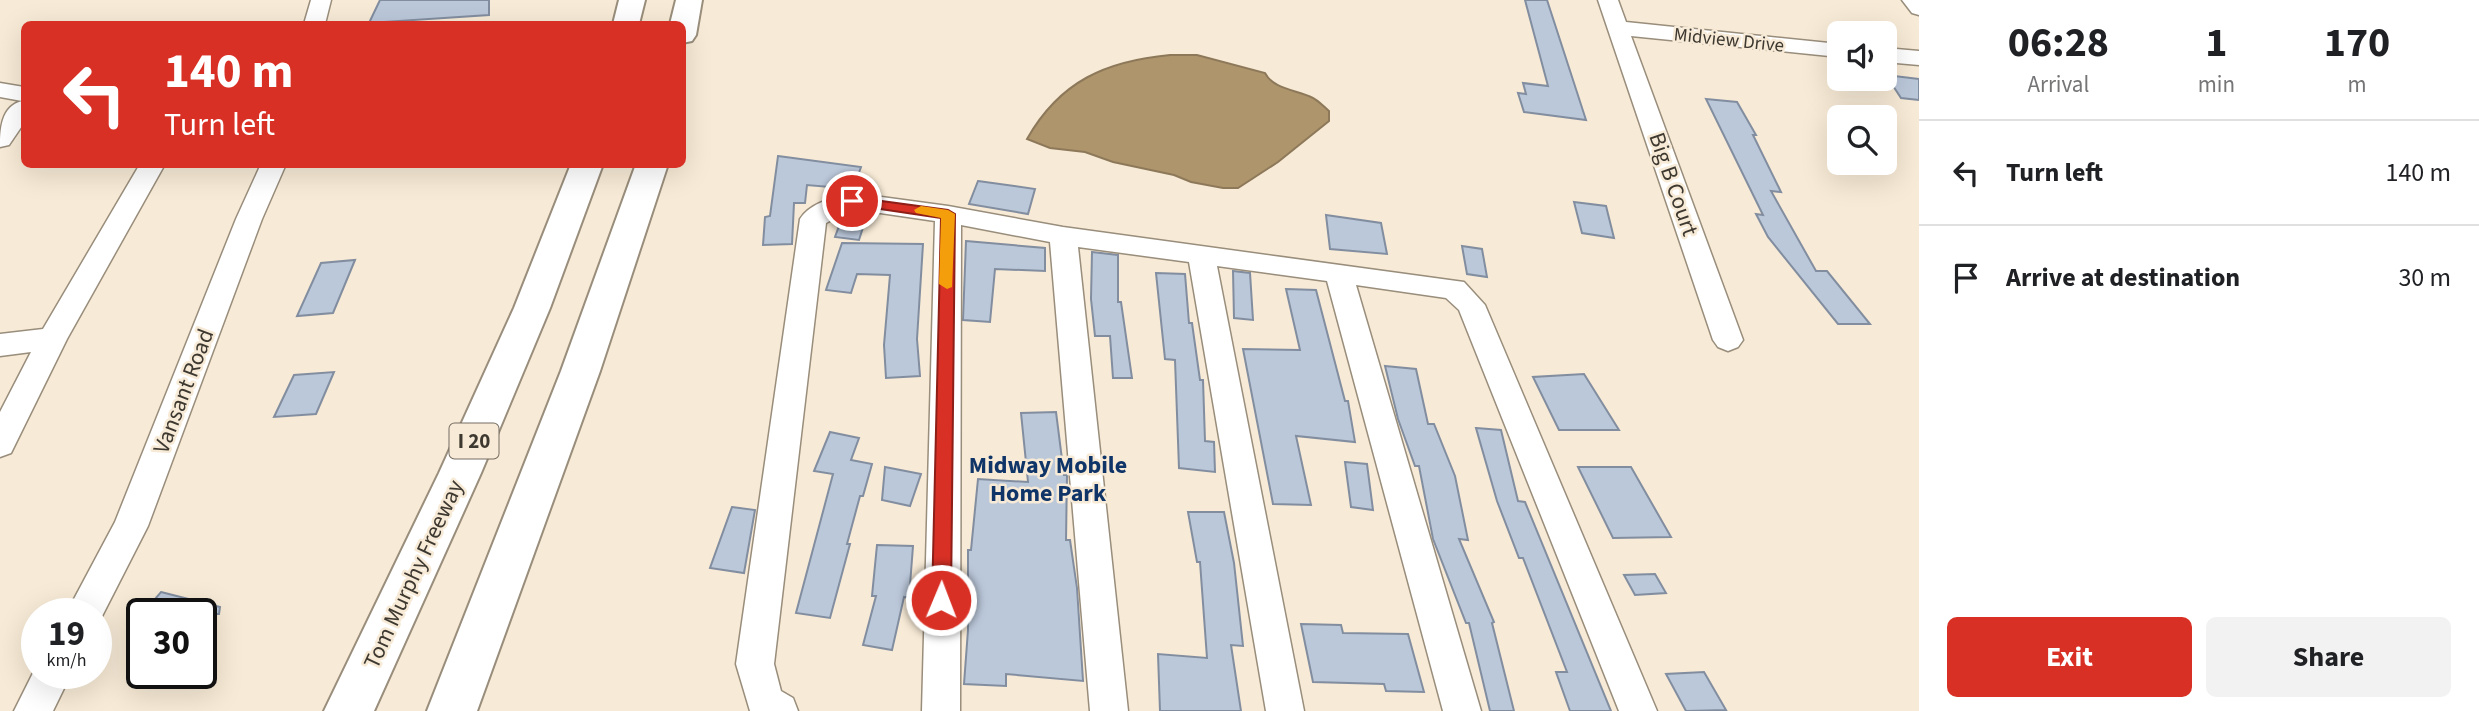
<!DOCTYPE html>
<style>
body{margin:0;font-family:"Source Sans 3",sans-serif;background:#f2f2f2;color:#202124;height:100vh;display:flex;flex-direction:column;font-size:26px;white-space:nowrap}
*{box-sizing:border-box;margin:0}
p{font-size:23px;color:#757577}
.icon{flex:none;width:38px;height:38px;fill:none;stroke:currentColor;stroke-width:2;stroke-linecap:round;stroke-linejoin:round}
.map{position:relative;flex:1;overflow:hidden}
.sheet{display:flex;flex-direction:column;background:#fff;width:560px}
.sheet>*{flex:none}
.guide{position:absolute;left:21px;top:21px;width:665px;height:147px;border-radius:10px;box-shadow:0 7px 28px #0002;background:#d93025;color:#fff;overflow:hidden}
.controls{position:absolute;left:1827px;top:21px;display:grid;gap:14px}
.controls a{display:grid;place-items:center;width:70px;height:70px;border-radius:10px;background:#fff;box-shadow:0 7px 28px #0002;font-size:35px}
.speed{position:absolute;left:21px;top:598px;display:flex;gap:14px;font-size:35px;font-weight:700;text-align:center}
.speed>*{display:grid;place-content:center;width:91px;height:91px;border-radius:50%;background:#fff;box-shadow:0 7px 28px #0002;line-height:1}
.speed small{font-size:18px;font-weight:400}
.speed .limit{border:4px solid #111;border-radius:10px;background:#fff;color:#111}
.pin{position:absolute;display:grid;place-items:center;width:60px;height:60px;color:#fff;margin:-30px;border:4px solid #fff;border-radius:50%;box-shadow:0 2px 7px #0007}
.me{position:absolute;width:77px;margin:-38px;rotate:1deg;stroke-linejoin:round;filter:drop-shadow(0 0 5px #0008)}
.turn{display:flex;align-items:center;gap:24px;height:147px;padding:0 28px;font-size:32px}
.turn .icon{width:91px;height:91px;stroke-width:2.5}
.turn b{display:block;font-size:49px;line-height:60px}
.eta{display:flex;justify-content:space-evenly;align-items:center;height:119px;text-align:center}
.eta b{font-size:42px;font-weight:700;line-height:49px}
.primary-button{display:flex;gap:14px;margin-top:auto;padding:14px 28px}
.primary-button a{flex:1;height:80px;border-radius:10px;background:#d93025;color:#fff;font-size:28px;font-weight:700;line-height:80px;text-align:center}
.primary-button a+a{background:#f2f2f2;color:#202124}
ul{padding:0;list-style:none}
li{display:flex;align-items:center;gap:21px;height:105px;padding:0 28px;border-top:2px solid #e0e0e0}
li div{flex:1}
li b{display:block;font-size:26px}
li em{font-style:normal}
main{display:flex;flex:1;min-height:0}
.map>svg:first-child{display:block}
.water{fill:#af956c;stroke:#8d795a;stroke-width:2}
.building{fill:#bbc8da;stroke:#828ea0;stroke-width:2}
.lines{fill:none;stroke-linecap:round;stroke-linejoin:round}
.minor-casing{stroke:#998d7b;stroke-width:3}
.highway-casing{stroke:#998d7b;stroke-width:4}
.minor{fill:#fff;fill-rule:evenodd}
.highway{fill:#fff;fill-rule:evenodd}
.route{fill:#d93025;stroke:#8d1f18;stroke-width:2}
.slow{fill:#f59e0b}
.labels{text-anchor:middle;stroke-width:5;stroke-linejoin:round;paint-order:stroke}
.far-street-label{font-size:19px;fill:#3d3830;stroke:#f7ead6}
.shield{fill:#f7ead6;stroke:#756d62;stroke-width:2}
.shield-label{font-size:21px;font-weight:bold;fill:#3d3830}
.street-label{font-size:23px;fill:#3d3830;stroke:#f7ead6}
.neighbourhood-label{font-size:24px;font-weight:bold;fill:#0f3468;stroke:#f7ead6}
</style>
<main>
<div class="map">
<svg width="1919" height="711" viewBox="0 0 1919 711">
<rect width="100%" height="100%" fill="#f7ead6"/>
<path class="water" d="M1170 55H1197L1265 73C1273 89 1296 90 1311 97 1318 100 1323 106 1329 111V121L1278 162 1238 188H1223L1191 182 1174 175 1113 162 1085 152 1050 148 1027 139C1060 81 1106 61 1170 55Z"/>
<path class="building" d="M380 0H489V15L369 23Z
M1525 0H1547L1586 120 1524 112 1518 93 1526 94 1523 83 1548 86Z
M1886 75 1919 79V100L1901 98Z
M1706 99 1737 102 1756 135H1753L1781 192 1771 191 1816 271H1827L1870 324H1838L1768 237 1756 214 1763 215Z
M778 156 861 167 853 189 807 185 805 203H794L792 244 763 245 765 217 770 216Z
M978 181 1035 189 1028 214 969 204Z
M1574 202 1606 206 1614 238 1582 233Z
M850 214 867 215 859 240 835 237 842 218Z
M1326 215 1381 223 1387 254 1330 249Z
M966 241 1045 248V271L995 269 990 322 963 320Z
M842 243 923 244 917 339 920 376 886 378 884 345 890 275 857 274 851 293 826 290Z
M1462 246 1482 249 1487 277 1467 274Z
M1092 252 1118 255V302H1121L1132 378H1113L1110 336H1095L1091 299Z
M355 260 333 313 297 316 321 263Z
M1233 271 1250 273 1253 320 1234 318Z
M1156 273 1185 274 1189 323H1192L1200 380H1203L1205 441 1214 442 1215 472 1179 468 1175 360 1165 359Z
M1286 289 1316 290 1345 401H1348L1355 442 1296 436 1311 505 1273 504 1243 349 1300 350Z
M1385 366 1416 369 1428 424H1434L1455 476 1468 540 1459 539 1494 622 1492 623 1514 711H1490L1469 623H1466L1433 539 1419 466H1415L1398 419Z
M334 372 316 414 274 417 294 375Z
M1584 374 1619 430H1559L1533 377Z
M1056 412 1064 475H1067L1066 540H1070L1077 588 1083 681 1006 674V686L964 684 968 630V550H971L978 479 1028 482 1021 413Z
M1476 428 1501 430 1518 501 1525 502 1611 711H1570L1556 672H1567L1523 558H1519L1497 501Z
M830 432 859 438 851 460 872 464 863 496H860L847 544H850L830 618 796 613 833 474 814 471Z
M1345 462 1367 464 1373 510 1351 507Z
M885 467 921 474 910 506 882 500Z
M1578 467H1631L1671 537 1613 538Z
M732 507 755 510 744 573 710 568Z
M1188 512H1224L1234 563 1243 646 1231 645 1241 711H1160L1158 654 1207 658 1200 562H1197Z
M877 545 913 546 909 598 904 597 892 650 863 645 876 596H872Z
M1655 574 1666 593 1635 595 1624 575Z
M161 592 220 607 219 614H142Z
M1301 624 1341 625 1343 633 1408 634 1424 692 1386 691 1384 684 1313 682Z
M1704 672 1726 710 1686 711 1666 674Z"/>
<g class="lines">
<defs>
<path id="minor" d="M311 0H331L325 24H304Z
M1598 0H1618L1626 22 1839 44V57L1631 36 1743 340 1738 347 1728 351 1718 347 1713 340Z
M1902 0H1919V15L1912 13Z
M1885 48 1919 51V65L1885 62Z
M0 83 24 87V123L9 145 0 147C0 130 1 106 22 101L0 97Z
M140 164H165L67 339 11 453 0 457V412L31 352 0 356V334L43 329Z
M261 164H286L262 219 148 526 97 626 96 614H66L115 522 236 219Z
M852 193 948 206 1063 227 1464 282 1485 305 1657 711H1619L1459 310 1446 298 1356 285 1481 711H1443L1327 281 1217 266 1304 711H1266L1189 262 1078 247 1128 711H1090L1050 242 961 225 960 711H922L935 221 853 209 826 223 774 664 781 691 793 698 798 711H750L736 664 800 219C811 202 834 198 852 193Z
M37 665V674H71L53 711H14Z"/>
<path id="highway" d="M619 0H645L639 24H613Z
M676 0H702L696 35 692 41 682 43V24H670Z
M571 164H603L550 308 481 473 374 711H324L439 473 514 308Z
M636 164H668L600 371 477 711H427L561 371Z"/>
</defs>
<use href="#minor" class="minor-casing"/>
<use href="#highway" class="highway-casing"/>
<use href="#minor" class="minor"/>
<use href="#highway" class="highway"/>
</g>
<path class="route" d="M852 197 948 210 955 214 951 600 948 606 941 608 934 606 932 600 941 218 847 204 845 201Z"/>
<path class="slow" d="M921 206 948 210 955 214 952 287 947 289 939 284 941 218 916 213 914 210Z"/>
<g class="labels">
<g class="far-street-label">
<text transform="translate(1729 39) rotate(6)" y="7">Midview Drive</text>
</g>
<rect class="shield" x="449.5" y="423.5" width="49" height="35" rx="5"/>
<g class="shield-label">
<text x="474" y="448">I 20</text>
</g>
<g class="street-label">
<text transform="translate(1674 184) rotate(71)" y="8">Big B Court</text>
<text transform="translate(183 391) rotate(-69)" y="8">Vansant Road</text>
<text transform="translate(413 574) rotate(-65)" y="8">Tom Murphy Freeway</text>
</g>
<g class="neighbourhood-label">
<text x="1048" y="473">Midway Mobile<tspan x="1048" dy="28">Home Park</tspan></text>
</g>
</g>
</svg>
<div class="controls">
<a><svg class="icon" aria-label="sound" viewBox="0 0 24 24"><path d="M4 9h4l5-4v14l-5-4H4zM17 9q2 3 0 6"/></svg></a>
<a><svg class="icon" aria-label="search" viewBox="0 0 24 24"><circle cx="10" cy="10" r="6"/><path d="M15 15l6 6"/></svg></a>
</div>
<div class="speed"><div>19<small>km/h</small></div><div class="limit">30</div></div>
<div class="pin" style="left:852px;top:201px;background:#d93025"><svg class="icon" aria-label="arrive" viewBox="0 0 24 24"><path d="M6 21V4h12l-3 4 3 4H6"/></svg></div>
<svg class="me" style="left:941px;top:600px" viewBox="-20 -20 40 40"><circle r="17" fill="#d93025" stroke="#fff" stroke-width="3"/><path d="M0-11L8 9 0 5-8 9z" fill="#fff"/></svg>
<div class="guide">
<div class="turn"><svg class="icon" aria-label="left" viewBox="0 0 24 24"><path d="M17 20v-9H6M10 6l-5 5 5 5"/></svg><div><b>140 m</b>Turn left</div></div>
</div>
</div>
<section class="sheet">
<div class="eta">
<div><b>06:28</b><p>Arrival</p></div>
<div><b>1</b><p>min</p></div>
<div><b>170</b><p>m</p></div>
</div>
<ul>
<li><svg class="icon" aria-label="left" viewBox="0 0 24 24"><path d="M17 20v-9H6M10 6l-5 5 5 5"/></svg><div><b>Turn left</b></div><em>140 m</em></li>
<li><svg class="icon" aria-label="arrive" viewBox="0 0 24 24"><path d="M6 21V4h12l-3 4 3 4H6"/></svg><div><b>Arrive at destination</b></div><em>30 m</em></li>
</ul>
<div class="primary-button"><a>Exit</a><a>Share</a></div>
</section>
</main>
